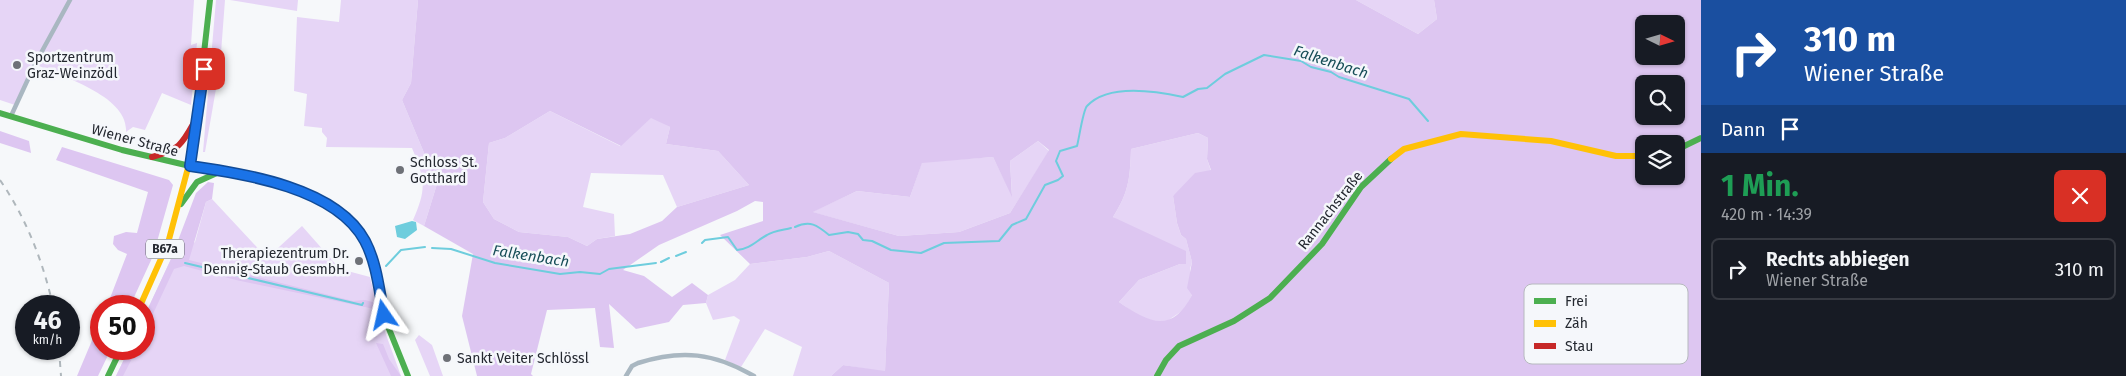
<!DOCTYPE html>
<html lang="de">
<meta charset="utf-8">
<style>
body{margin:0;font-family:"Fira Sans",sans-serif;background:#20242c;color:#f1f3f6;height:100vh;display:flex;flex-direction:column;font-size:19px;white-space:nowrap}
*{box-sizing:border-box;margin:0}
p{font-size:16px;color:#9ea1a6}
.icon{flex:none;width:28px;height:28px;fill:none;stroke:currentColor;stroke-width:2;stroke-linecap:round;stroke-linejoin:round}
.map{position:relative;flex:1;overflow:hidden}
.panel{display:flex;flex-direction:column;background:#171b24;width:425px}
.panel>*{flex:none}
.top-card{background:#1a4fa0;color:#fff;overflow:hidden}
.needle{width:32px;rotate:95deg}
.fabs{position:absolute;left:1635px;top:15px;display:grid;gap:10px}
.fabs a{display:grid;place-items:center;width:50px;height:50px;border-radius:8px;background:#171b24;box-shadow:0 1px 4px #0004;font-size:25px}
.speed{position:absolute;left:15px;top:295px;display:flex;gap:10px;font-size:25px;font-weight:700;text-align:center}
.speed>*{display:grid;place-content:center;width:65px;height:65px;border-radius:50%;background:#171b24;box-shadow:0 1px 4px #0004;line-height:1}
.speed small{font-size:12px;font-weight:400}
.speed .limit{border:8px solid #d22;background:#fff;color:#111}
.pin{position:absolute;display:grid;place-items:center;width:42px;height:42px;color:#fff;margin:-21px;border-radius:10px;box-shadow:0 2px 8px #0006}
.me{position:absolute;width:55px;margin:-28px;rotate:349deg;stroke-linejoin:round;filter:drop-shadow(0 0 4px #0008)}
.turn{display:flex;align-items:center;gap:18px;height:105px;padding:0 20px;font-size:22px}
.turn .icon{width:65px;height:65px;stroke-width:2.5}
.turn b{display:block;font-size:35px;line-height:42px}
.then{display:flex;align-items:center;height:48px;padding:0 20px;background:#0003;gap:10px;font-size:19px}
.round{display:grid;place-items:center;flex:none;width:52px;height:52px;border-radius:8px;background:#20242c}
.overview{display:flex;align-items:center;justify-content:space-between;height:85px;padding:0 20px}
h1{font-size:30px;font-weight:700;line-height:38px;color:#1e9e55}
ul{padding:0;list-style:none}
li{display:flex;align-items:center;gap:15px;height:62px;margin:0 10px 8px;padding:0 10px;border:2px solid #363941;border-radius:8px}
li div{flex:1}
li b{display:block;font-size:19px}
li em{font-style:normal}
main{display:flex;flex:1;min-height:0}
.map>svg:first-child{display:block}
.green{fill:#e6d5f6}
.forest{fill:#ddc6f1;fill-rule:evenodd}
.water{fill:#6ecddd}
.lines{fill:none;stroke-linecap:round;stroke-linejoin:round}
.stream{stroke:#6ecddd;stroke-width:2}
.street{stroke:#a9b7c1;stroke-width:4.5}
.fast{stroke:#4caf50;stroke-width:6}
.slow{stroke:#ffc107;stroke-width:6}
.jam{stroke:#c62828;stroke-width:6}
.rail{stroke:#afb7bc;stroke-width:2;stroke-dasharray:6 6;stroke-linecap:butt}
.route-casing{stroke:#114b97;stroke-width:12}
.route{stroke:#1a73e8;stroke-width:9}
.poi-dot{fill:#6e7177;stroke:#f5f7fb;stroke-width:2}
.labels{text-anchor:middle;stroke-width:5;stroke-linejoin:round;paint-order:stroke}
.shield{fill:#f5f7fb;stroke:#63666d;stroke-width:1}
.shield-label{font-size:12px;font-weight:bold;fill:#242830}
.poi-label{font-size:14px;fill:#242830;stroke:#f5f7fb;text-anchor:start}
.street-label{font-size:14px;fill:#242830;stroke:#f5f7fb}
.water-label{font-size:15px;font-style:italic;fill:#164d57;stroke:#f5f7fb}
.key{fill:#f5f7fb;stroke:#b6b9be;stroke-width:1}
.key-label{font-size:14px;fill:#242830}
</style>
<main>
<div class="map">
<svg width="1701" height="376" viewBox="0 0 1701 376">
<rect width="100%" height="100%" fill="#f6f8fa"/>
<path class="green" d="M0 0H194L191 45 197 43 191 105 162 93 145 130 133 127 126 132C129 96 62 77 35 64L15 105 0 100Z
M216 0H225L220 66 205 152H203Z
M230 0H298L297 11Z
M341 0H418L411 83 402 100 437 184 424 226 413 220C427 188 425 180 412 148L326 147 327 138 322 132V128L304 126 307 94 294 91 297 17 339 22Z
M1356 0H1434L1437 19 1418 34Z
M550 111 620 146 651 117 670 127 666 144 718 151 749 185 677 207 663 175 591 173 583 207 614 214 615 236 597 239 587 246 568 237 519 232 494 219 483 202 489 143 505 138Z
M1198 133 1208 138 1207 159 1211 171 1173 196 1177 223 1181 235 1186 239 1192 262 1190 269 1192 295 1185 309 1167 321 1154 322 1140 317 1119 302 1139 280 1180 264H1186L1113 217C1129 192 1130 178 1131 149Z
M1038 141 1049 151 1010 213 959 232 899 236 812 212 857 191 910 197 922 162 993 157 1012 195 1010 161Z
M212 199 267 258 302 226 340 269 370 277 380 318 401 376H116L129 349H144V317L171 259 195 242 206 202Z
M829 251 889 283 885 372 843 365 831 376H793L802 347 765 329 741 367 725 360 740 320 734 316 713 320 706 303 708 295 735 280 750 264 807 257Z
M419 335 432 345 443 376H430L415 340Z"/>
<path class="forest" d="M418 0H1356L1418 34 1437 19 1434 0H1701V376H831L843 365 885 371 889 283 829 251 807 257 750 264 720 235 763 221V202L755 201 737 211 659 245 623 270 644 276 672 297 692 283 708 295 706 303 683 305 669 322 636 329 609 304 614 348 600 347 595 308 547 310 531 374 533 376H477L462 316 473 254 424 226 437 184 402 100 411 83ZM1644 24H1676V56H1644ZM1644 84H1676V116H1644ZM550 111 621 146 651 118 670 127 666 144 718 151 749 185 677 207 662 221 630 234 597 239 587 246 568 237 519 232 494 219 483 202 489 143 505 138ZM1198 133 1208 138 1207 159 1211 170 1195 173 1173 196 1177 223 1181 235 1186 239 1192 262 1187 288 1192 295C1172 334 1149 323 1119 302L1139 280 1180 264H1186V251L1113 217C1129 192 1130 178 1131 149ZM1038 141 1049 150 1010 213 959 232 899 236 813 212 857 191 910 197 922 163 993 157 1012 197 1010 161ZM1644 144H1676V176H1644Z
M0 131 29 141 31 153 0 143Z
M62 147 169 180 173 185 153 256 130 306H107L127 254 118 250 113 244 114 236 126 232 137 233 148 192 56 160Z
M208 182 214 183 212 199 206 202 189 260 353 301 365 300 376 303 379 310 236 280 184 266 174 269 144 333V317L171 259 196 193Z
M101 319V349H111L98 376H77Z
M376 343 383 344 389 359 401 376H391Z
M129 349H137L123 376H116Z"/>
<path class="water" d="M412 221 416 222 417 230 405 239 397 237 395 226Z"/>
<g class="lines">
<path class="stream" d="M795 227C810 220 817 225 829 235L848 232 858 234 863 240 872 241 891 250 921 253 944 243 999 241 1012 225 1026 219 1045 185 1058 180 1063 176 1056 161 1060 151 1077 146C1079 139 1083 110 1087 106 1108 83 1156 91 1183 97L1198 89 1207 88 1225 74 1264 55 1301 61 1311 67 1331 72 1339 77 1409 99 1428 121
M702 243 705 240 728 237 737 250C750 249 756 241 767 235 773 231 783 230 791 228
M432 248 451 249 495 263 560 274 580 272 600 274 609 269 656 263
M676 256 686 252
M661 262 669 258
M185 263 362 305 363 303
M386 266 401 250 425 247"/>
<path class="street" d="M11 116 35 64 70 0
M626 376 632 366 638 363C682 349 714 353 754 376"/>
<path class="fast" d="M0 113 122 150 190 166
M1676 150 1701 138
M189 164 193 150 210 0
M181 204 197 182 219 172
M383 314 408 376
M108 376 121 349
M1157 376 1166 360 1179 346 1234 321 1270 298 1322 244 1361 187 1391 159"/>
<path class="slow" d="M1391 159 1404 149 1461 134 1551 141 1616 156H1644
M190 166C247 175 336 186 366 243 377 265 378 291 383 314
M140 306 168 243 189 164"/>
<path class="jam" d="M152 157C181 149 182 144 196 119"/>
<path class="rail" d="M0 180C26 218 43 261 53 306
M59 349 61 376"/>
</g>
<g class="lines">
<defs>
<path id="route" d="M204 69 190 166C244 174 336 187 365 241 377 264 379 290 384 315"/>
</defs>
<use href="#route" class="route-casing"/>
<use href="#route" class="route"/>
</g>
<g class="poi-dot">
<circle cx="17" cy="65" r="5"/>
<circle cx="400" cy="170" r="5"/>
<circle cx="359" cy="261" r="5"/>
<circle cx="447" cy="358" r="5"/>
</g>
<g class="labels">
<rect class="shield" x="146" y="239.5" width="38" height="19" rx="4"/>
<g class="shield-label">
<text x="165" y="253">B67a</text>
</g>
<g class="poi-label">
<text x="27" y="62">Sportzentrum<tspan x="27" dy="16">Graz-Weinzödl</tspan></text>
<text x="410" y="167">Schloss St.<tspan x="410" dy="16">Gotthard</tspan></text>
<text x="349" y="258" text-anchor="end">Therapiezentrum Dr.<tspan x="349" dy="16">Dennig-Staub GesmbH.</tspan></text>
<text x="457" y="363">Sankt Veiter Schlössl</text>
</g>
<g class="street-label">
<text transform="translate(135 140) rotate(15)" y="5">Wiener Straße</text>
<text transform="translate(1330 210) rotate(-52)" y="5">Rannachstraße</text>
</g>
<g class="water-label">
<text transform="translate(1331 62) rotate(18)" y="5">Falkenbach</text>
<text transform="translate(531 256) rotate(9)" y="5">Falkenbach</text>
</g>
</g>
<rect x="1524" y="284" width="164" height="80" rx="8" class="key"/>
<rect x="1534" y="298" width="22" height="6" fill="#4caf50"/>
<rect x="1534" y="320" width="22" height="7" fill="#ffc107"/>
<rect x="1534" y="343" width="22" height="6" fill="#c62828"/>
<g class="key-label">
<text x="1565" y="306">Frei</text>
<text x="1565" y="328">Zäh</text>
<text x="1565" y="351">Stau</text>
</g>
</svg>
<div class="fabs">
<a><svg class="needle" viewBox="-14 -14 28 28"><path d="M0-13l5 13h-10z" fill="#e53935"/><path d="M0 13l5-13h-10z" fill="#9ea1a6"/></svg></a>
<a><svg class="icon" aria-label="search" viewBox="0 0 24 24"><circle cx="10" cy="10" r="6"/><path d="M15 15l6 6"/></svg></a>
<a><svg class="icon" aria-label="layers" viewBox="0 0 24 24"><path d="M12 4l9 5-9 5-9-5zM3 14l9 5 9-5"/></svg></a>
</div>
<div class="speed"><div>46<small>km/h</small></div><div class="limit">50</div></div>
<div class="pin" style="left:204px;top:69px;background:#d93025"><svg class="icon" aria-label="arrive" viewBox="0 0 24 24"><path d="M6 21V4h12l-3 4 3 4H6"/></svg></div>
<svg class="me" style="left:384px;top:315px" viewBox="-20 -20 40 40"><path d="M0-17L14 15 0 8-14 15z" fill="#1a73e8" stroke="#fff" stroke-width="4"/></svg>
</div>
<section class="panel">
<div class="top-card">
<div class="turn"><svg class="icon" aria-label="right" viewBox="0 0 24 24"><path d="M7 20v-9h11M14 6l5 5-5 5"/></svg><div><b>310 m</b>Wiener Straße</div></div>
<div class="then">Dann<svg class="icon" aria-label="arrive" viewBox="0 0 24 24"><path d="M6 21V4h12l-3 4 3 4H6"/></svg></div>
</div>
<div class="overview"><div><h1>1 Min.</h1><p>420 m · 14:39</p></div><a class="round" style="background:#d93025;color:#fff"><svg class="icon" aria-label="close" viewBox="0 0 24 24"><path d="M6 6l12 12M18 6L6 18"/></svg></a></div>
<ul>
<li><svg class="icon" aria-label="right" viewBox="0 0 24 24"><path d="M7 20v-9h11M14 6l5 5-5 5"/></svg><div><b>Rechts abbiegen</b><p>Wiener Straße</p></div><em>310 m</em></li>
</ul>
</section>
</main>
